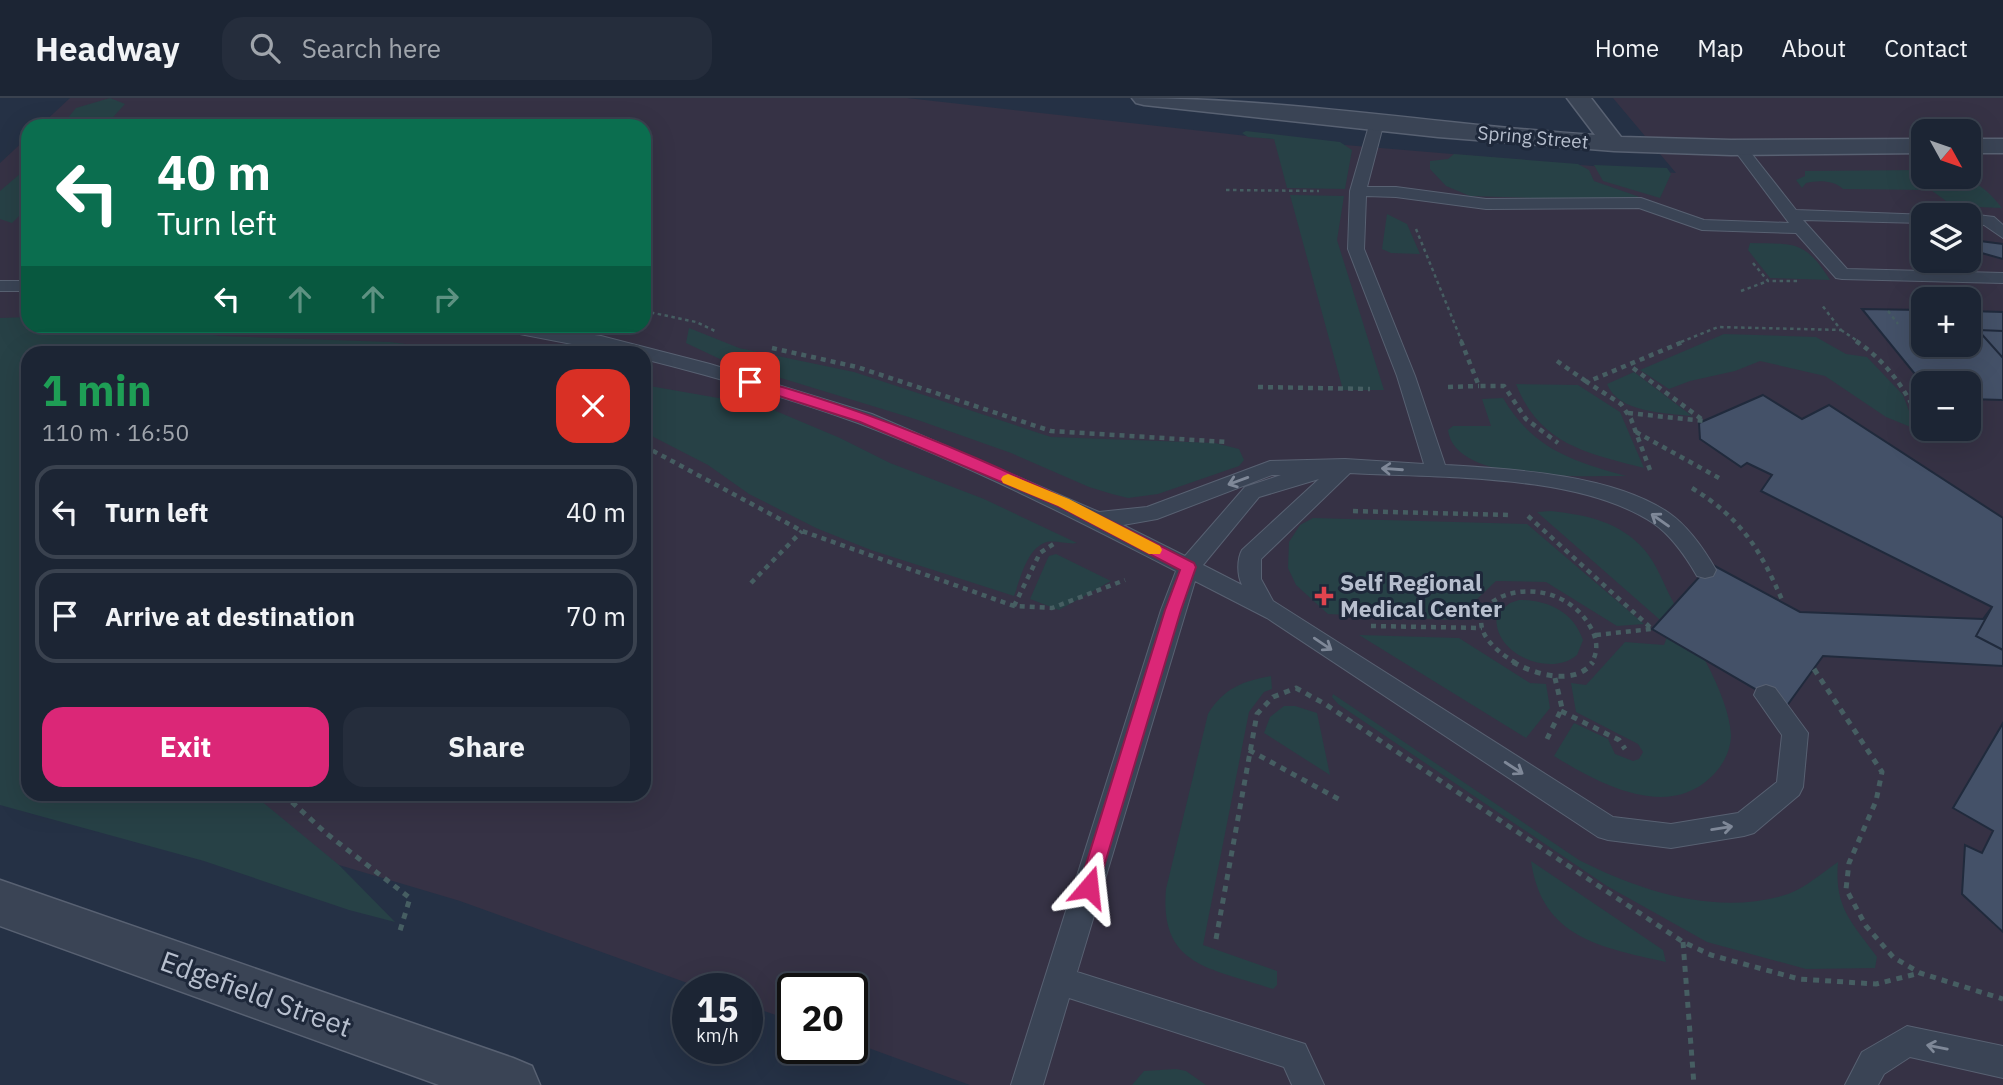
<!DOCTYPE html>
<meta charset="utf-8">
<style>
body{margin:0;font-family:"IBM Plex Sans",sans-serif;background:#252d3c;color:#f1f3f6;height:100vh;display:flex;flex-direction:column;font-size:26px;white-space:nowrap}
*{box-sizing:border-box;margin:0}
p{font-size:23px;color:#a0a5ac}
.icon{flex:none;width:38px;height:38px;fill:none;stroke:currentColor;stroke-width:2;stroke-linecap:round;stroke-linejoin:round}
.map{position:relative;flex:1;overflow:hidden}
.drawer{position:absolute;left:21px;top:248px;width:630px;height:455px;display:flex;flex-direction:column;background:#1c2534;border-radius:21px;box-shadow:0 7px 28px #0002,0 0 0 2px #3a424f}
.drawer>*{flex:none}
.top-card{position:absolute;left:21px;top:21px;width:630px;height:214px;border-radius:21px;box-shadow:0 7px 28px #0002,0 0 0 2px #3a424f;background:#0b6e4f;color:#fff;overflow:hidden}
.needle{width:46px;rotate:130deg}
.buttons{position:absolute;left:1911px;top:21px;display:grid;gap:14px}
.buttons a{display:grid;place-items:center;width:70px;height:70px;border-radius:14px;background:#1c2534;box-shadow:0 7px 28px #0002,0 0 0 2px #3a424f;font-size:35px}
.speed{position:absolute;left:672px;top:875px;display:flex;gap:14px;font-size:35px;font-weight:700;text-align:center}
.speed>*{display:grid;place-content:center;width:91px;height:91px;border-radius:50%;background:#1c2534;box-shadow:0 7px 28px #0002,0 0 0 2px #3a424f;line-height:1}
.speed small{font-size:18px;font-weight:400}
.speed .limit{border:4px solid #111;border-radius:10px;background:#fff;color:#111}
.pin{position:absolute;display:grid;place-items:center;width:60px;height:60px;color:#fff;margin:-30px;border-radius:14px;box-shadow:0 4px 10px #0006}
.me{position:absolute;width:77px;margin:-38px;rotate:17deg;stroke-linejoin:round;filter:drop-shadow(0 0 5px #0008)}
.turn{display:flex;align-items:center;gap:24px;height:147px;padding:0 21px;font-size:32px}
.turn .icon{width:91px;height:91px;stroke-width:2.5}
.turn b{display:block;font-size:49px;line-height:60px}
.lanes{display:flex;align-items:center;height:66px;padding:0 21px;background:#0003;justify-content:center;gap:35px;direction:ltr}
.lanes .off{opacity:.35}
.round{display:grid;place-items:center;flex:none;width:74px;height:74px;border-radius:21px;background:#252d3c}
.summary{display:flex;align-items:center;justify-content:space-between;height:119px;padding:0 21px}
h1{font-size:42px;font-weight:700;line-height:52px;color:#1e9e55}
.primary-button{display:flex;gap:14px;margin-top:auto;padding:14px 21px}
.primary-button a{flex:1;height:80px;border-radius:21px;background:#db2777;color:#fff;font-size:28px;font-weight:700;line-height:80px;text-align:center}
.primary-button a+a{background:#252d3c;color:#f1f3f6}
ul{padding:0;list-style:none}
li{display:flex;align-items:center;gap:21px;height:94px;margin:0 14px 10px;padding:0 7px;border:4px solid #3a424f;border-radius:21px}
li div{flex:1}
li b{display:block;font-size:26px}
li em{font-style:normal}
header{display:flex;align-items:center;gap:42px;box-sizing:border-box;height:98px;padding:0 35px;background:#1c2534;border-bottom:2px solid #3a424f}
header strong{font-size:33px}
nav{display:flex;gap:38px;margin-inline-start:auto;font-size:24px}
.search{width:490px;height:63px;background:#252d3c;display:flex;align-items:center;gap:18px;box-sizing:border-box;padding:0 24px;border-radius:21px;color:#a0a5ac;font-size:26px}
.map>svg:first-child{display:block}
.medical{fill:#363245;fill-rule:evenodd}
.green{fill:#274146}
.building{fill:#445168;stroke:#202a3c;stroke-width:2}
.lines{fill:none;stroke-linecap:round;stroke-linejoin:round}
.lane-casing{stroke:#586172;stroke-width:2}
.street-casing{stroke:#586172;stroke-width:3}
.path-far2{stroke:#465e62;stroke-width:2.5;stroke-dasharray:3.5 3.5;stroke-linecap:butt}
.path-far1{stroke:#465e62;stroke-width:4.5;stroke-dasharray:5 5;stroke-linecap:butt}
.path{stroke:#465e62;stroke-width:5;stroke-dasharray:6 6;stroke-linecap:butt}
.lane{fill:#3a4455;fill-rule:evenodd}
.street{fill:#3a4455;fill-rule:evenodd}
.oneway{stroke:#7f8898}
.route{fill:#db2777;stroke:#8e194d;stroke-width:2}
.slow{fill:#f59e0b}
.health-dot{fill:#e0444e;stroke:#1e283a;stroke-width:2.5}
.labels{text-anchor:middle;stroke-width:6;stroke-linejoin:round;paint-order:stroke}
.far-street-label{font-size:19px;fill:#b7bfce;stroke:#1e283a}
.poi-label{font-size:23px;font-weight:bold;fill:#b7bfce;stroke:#1e283a;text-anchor:start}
.near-street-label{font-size:28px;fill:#b7bfce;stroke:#1e283a}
</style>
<header>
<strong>Headway</strong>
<div class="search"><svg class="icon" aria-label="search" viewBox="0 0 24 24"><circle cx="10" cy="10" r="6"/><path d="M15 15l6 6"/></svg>Search here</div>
<nav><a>Home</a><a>Map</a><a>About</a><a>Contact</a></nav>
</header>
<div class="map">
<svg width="2003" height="987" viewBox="0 0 2003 987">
<rect width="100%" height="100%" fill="#253145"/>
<path class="medical" d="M70 0H907L1274 41 1676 75 1613 0H2003V987H970L852 944V891H793V923L747 907V891H704L460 803 104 697 644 696V256H28L0 666V65L28 39V228H644V28H40ZM1923 33H1969V79H1923ZM1923 117H1969V163H1923ZM1923 201H1969V247H1923ZM1923 285H1969V331H1923Z"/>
<path class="green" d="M110 0 125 6 105 28H61L76 10Z
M1246 33 1340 44 1352 52 1345 91 1287 90 1274 41 1248 39 1242 35Z
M1454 56 1578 66 1589 72 1594 83 1654 104 1470 98 1446 88 1430 71V63L1448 61Z
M1594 67 1667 70 1671 76 1660 100 1603 83Z
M28 69V109L12 125 0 121V93Z
M1923 72V79C1963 79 1976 77 2002 110L1953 108 1931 92 1843 91C1834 82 1818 82 1806 85L1802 90 1796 82 1805 78V73Z
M1290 97 1344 98 1337 142 1384 292H1343Z
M1387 116 1407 126 1420 156 1391 155 1382 151Z
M1750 145C1794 146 1805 142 1830 182L1770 180 1748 152Z
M28 219V228H165L219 238 390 244 476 255 28 256V696L254 697 339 767 395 824 349 812 204 763 0 707V220Z
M689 230 739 250 854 274 1051 339 1215 345 1239 351 1244 362 1239 368 1158 396 1128 400 1112 396 1089 389 1011 355 915 321 722 262 686 245Z
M1724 236 1816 239 1846 256 1867 259 1903 297 1912 321 1923 334 1886 319 1825 278 1760 263 1735 273 1690 283 1669 291 1640 272Z
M1634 274 1692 318C1666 315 1618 315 1607 286Z
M1516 286 1578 287 1620 314 1644 370C1587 355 1540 347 1516 286Z
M644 287 764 308 840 340 890 365 984 401 1077 445C1068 447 1053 441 1044 445 1026 453 1020 482 1014 498L871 452 816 430 749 396 708 367 644 334Z
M1503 300C1533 351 1572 363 1626 378 1586 377 1455 387 1448 332L1453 328H1491L1482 301Z
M1551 413C1584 417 1614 422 1639 446 1653 459 1661 479 1669 496 1688 534 1729 594 1731 637 1731 653 1722 669 1711 679 1666 723 1596 684 1554 658L1574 625 1608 641 1615 656 1633 663 1639 661 1643 654 1638 646 1576 614 1571 585 1586 587 1625 544 1664 547 1667 539 1659 521 1537 414Z
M1313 420 1527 426 1644 526 1617 528 1546 484 1496 483 1455 522 1328 516 1296 487 1288 470 1289 444 1300 427Z
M1056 456 1111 483 1059 512 1030 501 1047 462 1049 458Z
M1519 502C1547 502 1573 513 1583 542L1577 557C1549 581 1490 554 1497 516L1510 505Z
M1359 537 1459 540 1530 585 1546 586 1550 610 1526 640Z
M1271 578 1272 591 1264 594 1249 614 1203 847 1277 873V887L1273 891C1213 870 1159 870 1166 791L1208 616C1224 590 1243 583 1271 578Z
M1333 596 1579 762C1640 793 1718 819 1788 796 1805 790 1823 774 1838 764 1834 810 1852 824 1877 859L1875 870 1806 871 1707 844 1607 788 1338 606 1332 599Z
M1284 608H1295L1317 615 1330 677 1264 635 1270 619Z
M1531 763 1663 852 1666 864C1600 849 1542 840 1531 763Z
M1176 971 1186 973 1206 987H1132L1144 973Z"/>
<path class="building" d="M1980 143 2003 146V161L1978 154Z
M1862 211 1923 212V247H1969V213L2003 214V302L1969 301V285L1923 286Z
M1978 232 2003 233V260Z
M1763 297 1802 321 1829 307 2003 420V552L1976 538 1992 509 1761 393 1772 377 1747 365 1741 369 1700 341 1699 325Z
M1711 466 1800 514 1983 521 1992 509 1976 538 2003 552V568L1823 558 1786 609 1652 531Z
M2003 625V834L1962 796 1965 747 1982 755 1993 733 1953 710Z"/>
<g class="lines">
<defs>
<path id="lane" d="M1377 20 1384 24 1367 89H1396L1486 101 1641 100 1704 122 1789 125 1732 49 1739 45 1744 46 1796 112 1929 117H1923V125L1803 122 1847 171 2003 175V185L1842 181 1836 180 1796 135 1702 132 1639 110 1486 111 1396 99 1366 98 1364 151 1415 278 1445 367C1511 371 1612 376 1669 415 1689 429 1704 451 1716 472L1713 478 1705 480 1697 478C1686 459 1672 438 1653 425 1578 375 1438 380 1350 375L1261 461V481L1273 503 1613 719 1671 726 1738 715 1777 684 1782 637 1754 597 1757 590 1766 587 1775 590 1808 635 1803 689 1799 697 1754 735 1744 738 1671 750 1608 742 1598 739 1267 520 1195 483 1077 874 1305 946 1324 987H1292L1284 969 1069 900 1043 987H1011L1161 512 1176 473C1073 420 967 366 858 325 788 300 716 279 644 261V256H624L504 233 495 228H534L601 238 710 266 872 316 1099 414 1147 409 1270 363 1345 361 1424 366 1397 278 1348 151 1350 93 1370 24ZM1272 377H1281L1245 389 1185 458 1123 427 1157 421ZM1319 381 1242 452C1237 461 1237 477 1242 487L1203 467 1259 399Z
M1969 116 1994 119 2003 127V140L1984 127 1969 126V117H1965Z
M0 183H28V193H0Z
M1907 928 2003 948V980L1910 959 1884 976 1878 987H1845L1862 954Z"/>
<path id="street" d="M1132 0C1287 0 1441 27 1595 37L1567 0H1591L1621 39 1731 42 1923 41V55L1731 57 1614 53 1438 39 1144 7 1136 5Z
M1969 41H2003V55H1969Z
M0 782 513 960 532 968 540 987H439L0 828Z"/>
</defs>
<use href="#lane" class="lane-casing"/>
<use href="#street" class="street-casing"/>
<path class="path-far2" d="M1226 92 1319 93
M1416 131 1462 244
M1753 165 1768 183H1799
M1741 193 1768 183
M644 213 696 224 717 234
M1888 213 1898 226
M1841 232 1859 244
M1681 244 1718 229 1841 232 1821 206"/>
<path class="path-far1" d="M1461 243 1479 288H1504L1526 321 1558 345
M1856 243C1888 264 1908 295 1923 329
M772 250 857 269 1051 333 1227 344
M1557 263 1587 284
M1258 289 1370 291
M1448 289 1479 288
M1628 315 1704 323 1629 267
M1924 331 1930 336
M1636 334 1719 380
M644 348 802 433 1014 508 1052 510 1125 482
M1650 372 1631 321 1621 306 1587 284 1685 243
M1692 390C1742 421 1760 451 1783 504
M1353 413 1509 417
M1528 418 1652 531
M751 485 802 433
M1014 508 1040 455 1055 445
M1371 528 1482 530
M1596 537 1651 531
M1516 565C1419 508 1551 456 1591 530 1597 541 1599 554 1591 565"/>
<path class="path" d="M1513 564C1534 576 1575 589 1593 564
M1814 571 1882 674 1876 703 1849 765 1846 791 1866 828 1893 859 1920 875 2003 901
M1561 613 1619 642 1625 651
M1547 641 1562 610 1555 580
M1249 652 1342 703
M283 696 327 736 410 800 399 836
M1216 841 1257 616 1273 599 1296 590 1325 606 1683 844 1711 857 1799 881 1876 886 1920 875
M1683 844 1694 987"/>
<use href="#lane" class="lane"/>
<use href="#street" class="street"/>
</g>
<defs><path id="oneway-shaft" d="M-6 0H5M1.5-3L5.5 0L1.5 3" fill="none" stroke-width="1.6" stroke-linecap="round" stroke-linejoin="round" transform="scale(1.75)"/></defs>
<g class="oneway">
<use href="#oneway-shaft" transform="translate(1392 371) rotate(-176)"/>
<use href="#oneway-shaft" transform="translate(1238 383) rotate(160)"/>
<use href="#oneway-shaft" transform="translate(1660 422) rotate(-145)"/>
<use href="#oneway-shaft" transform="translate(1323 546) rotate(34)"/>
<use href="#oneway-shaft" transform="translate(1514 670) rotate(33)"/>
<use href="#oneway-shaft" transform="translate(1722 730) rotate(-9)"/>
<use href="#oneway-shaft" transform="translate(1937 949) rotate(-169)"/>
</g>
<path class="route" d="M750 280C905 321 1052 392 1194 465L1196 469 1181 512 1096 795 1089 798 1082 795 1079 789 1165 512 1180 472 1058 408 860 324 745 287 743 284Z"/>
<path class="slow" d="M1008 376 1069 401 1160 448 1162 452 1160 456H1149L1058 408 1003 385 1001 381 1003 378Z"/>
<path class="health-dot" d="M1320.5 487.5h7v7h7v7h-7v7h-7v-7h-7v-7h7z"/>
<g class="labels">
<g class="far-street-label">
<text transform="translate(1533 39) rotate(5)" y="7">Spring Street</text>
</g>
<g class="poi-label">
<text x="1340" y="493">Self Regional<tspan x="1340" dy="26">Medical Center</tspan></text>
</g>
<g class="near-street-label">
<text transform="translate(256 896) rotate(20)" y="10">Edgefield Street</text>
</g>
</g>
</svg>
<div class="buttons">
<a><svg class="needle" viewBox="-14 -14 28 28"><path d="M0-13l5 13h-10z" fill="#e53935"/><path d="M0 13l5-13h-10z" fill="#a0a5ac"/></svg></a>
<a><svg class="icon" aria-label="layers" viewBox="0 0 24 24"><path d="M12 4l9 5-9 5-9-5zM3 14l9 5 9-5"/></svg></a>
<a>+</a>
<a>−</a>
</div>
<div class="speed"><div>15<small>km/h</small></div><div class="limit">20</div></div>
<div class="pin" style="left:750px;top:284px;background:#d93025"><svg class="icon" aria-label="arrive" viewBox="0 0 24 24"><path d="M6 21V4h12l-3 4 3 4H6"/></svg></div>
<svg class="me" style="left:1089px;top:789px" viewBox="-20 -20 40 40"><path d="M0-17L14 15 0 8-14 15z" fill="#db2777" stroke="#fff" stroke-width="4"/></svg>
<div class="top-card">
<div class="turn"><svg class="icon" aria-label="left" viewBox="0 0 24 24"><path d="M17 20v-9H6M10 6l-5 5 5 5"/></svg><div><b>40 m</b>Turn left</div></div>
<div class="lanes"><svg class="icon" aria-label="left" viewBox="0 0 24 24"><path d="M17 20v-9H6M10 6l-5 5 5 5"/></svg><svg class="icon off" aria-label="ahead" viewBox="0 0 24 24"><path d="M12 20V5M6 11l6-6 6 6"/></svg><svg class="icon off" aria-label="ahead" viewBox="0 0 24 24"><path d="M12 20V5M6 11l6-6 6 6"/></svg><svg class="icon off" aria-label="right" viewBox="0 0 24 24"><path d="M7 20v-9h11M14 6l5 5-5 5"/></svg></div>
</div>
<section class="drawer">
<div class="summary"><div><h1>1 min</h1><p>110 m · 16:50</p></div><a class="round" style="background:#d93025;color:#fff"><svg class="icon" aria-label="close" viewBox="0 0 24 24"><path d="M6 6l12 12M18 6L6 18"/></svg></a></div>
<ul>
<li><svg class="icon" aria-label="left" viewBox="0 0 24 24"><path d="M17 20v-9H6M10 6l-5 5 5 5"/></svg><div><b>Turn left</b></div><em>40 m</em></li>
<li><svg class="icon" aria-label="arrive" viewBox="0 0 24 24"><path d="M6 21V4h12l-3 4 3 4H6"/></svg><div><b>Arrive at destination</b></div><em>70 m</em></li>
</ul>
<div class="primary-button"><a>Exit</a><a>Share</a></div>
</section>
</div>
